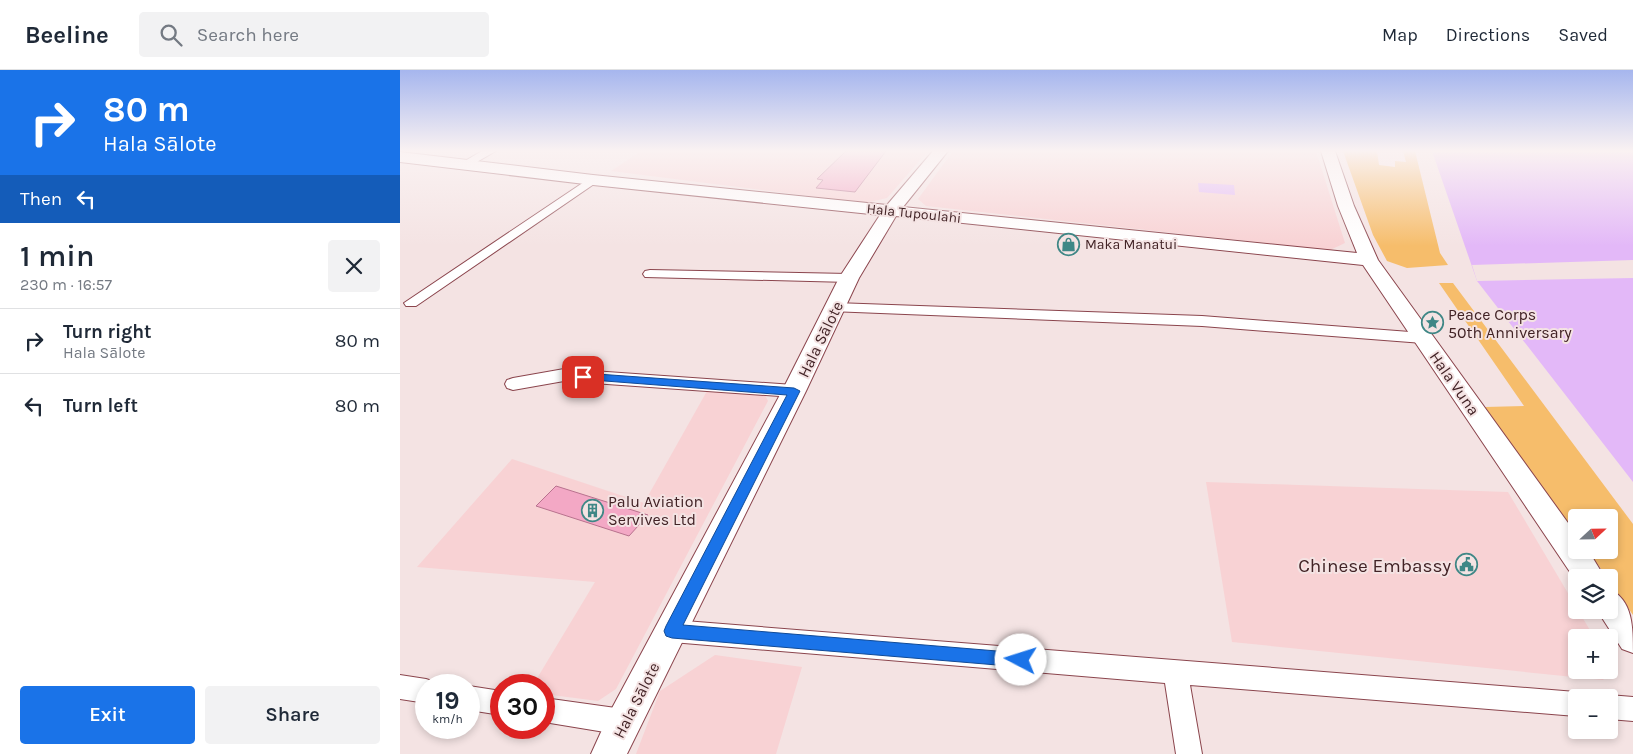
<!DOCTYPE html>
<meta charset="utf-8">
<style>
body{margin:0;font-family:Karla,sans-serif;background:#f2f2f3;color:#1f2937;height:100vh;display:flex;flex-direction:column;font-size:19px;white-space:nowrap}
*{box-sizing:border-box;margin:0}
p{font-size:16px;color:#747a83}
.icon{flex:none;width:28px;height:28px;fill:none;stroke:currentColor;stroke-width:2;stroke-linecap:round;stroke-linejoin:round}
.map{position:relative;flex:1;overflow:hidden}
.panel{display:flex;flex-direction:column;background:#fff;width:400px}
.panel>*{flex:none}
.guide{background:#1a73e8;color:#fff;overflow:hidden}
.needle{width:32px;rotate:68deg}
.controls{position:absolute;left:1168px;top:439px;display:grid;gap:10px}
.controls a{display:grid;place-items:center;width:50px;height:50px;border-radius:5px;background:#fff;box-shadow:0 2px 8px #0003;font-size:25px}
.speed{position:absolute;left:15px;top:604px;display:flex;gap:10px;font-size:25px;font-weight:700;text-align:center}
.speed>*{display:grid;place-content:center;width:65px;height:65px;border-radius:50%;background:#fff;box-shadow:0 2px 8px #0003;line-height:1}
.speed small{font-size:12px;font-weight:400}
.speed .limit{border:8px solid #d22;background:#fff;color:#111}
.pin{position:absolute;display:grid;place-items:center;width:42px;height:42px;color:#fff;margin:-21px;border-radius:10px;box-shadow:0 2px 8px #0006}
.me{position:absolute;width:55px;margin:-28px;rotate:275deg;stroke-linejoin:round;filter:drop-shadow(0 0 4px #0008)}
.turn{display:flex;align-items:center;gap:18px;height:105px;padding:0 20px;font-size:22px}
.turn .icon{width:65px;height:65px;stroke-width:2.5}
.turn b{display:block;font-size:35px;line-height:42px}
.then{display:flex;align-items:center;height:48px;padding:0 20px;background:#0003;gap:10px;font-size:19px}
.round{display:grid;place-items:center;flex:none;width:52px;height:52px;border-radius:5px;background:#f2f2f3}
.headline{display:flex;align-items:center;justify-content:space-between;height:85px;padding:0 20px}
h1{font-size:30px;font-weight:600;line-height:38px}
.action{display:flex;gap:10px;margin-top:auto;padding:10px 20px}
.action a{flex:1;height:58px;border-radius:5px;background:#1a73e8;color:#fff;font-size:20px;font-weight:600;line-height:58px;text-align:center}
.action a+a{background:#f2f2f3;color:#1f2937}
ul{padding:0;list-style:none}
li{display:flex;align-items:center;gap:15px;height:65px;padding:0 20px;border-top:1px solid #e0e1e3}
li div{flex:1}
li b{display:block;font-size:19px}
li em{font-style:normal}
header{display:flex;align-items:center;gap:30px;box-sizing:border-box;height:70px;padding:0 25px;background:#fff;border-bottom:1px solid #e0e1e3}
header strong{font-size:24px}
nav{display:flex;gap:28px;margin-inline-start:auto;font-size:18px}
.search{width:350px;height:45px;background:#f2f2f3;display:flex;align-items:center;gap:12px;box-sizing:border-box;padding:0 18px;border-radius:5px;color:#747a83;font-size:19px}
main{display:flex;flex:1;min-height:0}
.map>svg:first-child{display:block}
.built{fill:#f8d2d4}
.green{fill:#f6bd6b}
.water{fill:#e3b8f8}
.pier{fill:#f4e3e3}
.building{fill:#f3a8c5;stroke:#b8728e}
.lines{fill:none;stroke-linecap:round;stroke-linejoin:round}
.street-casing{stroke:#8b454d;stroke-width:2}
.secondary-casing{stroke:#8b454d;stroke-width:2}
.street{fill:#fff;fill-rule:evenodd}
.secondary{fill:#fff;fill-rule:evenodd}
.route{fill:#1a73e8;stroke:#114b97}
.labels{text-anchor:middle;stroke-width:4;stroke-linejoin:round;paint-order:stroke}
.far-street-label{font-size:14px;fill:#422326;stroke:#f4e3e3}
.far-poi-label{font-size:14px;fill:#422326;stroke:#f4e3e3;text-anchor:start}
.poi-label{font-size:16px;fill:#422326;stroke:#f4e3e3;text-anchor:start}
.street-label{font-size:16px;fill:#422326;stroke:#f4e3e3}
.near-poi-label{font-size:19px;fill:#422326;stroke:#f4e3e3;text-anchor:end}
</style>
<header>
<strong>Beeline</strong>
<div class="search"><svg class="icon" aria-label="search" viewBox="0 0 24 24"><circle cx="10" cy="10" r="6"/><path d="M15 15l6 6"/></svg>Search here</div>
<nav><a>Map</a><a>Directions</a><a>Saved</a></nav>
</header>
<main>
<section class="panel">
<div class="guide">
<div class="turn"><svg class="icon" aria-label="right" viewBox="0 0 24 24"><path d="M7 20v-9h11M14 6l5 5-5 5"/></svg><div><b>80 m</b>Hala Sālote</div></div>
<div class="then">Then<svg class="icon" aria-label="left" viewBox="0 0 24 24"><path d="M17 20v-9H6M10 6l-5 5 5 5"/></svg></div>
</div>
<div class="headline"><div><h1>1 min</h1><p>230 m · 16:57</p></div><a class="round"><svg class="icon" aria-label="close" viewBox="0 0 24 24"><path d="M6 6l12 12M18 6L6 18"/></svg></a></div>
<ul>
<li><svg class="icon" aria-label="right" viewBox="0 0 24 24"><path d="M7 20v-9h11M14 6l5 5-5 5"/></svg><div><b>Turn right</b><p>Hala Sālote</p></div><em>80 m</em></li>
<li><svg class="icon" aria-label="left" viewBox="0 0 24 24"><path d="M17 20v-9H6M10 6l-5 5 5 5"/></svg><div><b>Turn left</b></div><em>80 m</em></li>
</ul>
<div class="action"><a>Exit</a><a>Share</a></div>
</section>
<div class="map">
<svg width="1233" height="684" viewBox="0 0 1233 684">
<rect width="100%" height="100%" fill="#f4e3e3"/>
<path class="built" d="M241 81H528L487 128 465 133 211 101Z
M553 81H916L945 173 930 180 526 136 518 129Z
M307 321 364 323 368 331 216 619 198 631 144 624V615H133L195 512 17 497 112 389 244 433Z
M806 412 1108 422 1194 567 1176 568V600H1209V592L1212 598 1203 610 832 572Z
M315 585 402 597 376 684H236L260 621Z"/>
<path class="green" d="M943 81H977L979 95 995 97V91L1006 92 1003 81H1015L1040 183 1048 195 1007 198 987 191 973 165Z
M1039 213H1053L1233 454V545L1209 511V508L1207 507 1187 480H1209V448H1176V465L1085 337 1124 336Z"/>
<path class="water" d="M1032 81H1233V412L1077 211Z
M798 113 834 115 835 125 799 122Z"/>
<path class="pier" d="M1233 190V208L1077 211 1072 195Z"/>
<path class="building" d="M446 81H486L455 122 416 118 423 110 417 109Z
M156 416 248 445 229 466 136 436Z"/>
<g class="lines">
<defs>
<path id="street" d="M82 81H96L68 97 64 98 58 95Z
M193 106 199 110 197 112 16 236H6L4 233Z
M250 200 449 204 454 205 456 208 454 211 449 212 245 207 243 204 245 201Z
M435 233 802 246 1023 263 1029 264 1031 268 1029 272 1023 273 802 256 430 241 428 238 430 235Z
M164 299 394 315 400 317 402 321 400 325 394 327 164 311 113 320 107 318 105 314 107 310 113 308Z
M272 550 1176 622 1186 628H1176V646L790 615 802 684H776L765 613 272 572 264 569 261 561 264 553Z
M0 605 26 609 35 612 36 615H26V633L0 629Z
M69 616 101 621V645L69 640Z
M1209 625 1233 627V651L1209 649V628H1202Z
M144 628 223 639 232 643 236 652 232 661 223 665 144 652Z"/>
<path id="secondary" d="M533 81H548L503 137 957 183 938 136 921 81H935L954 136 978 190 1176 464V480H1188L1205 508H1176V511L963 195 496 146 459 208 406 321 227 684H191L211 640 382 321 439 208 480 145 193 115 0 92V82L193 105 487 135Z
M1209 519C1233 530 1233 557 1233 583L1222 579 1197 540H1209Z"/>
</defs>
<use href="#street" class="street-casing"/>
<use href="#secondary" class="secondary-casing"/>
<use href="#street" class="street"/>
<use href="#secondary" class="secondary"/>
</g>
<linearGradient id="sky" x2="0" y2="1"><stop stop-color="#a6b6ee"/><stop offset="0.46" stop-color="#faf2f2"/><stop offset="1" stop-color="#faf2f2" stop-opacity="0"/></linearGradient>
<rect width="1233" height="176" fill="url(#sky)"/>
<path class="route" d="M183 303 394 318 400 321 283 555 621 583 626 585 629 590 626 595 621 597 272 568 266 566 264 561 266 556 387 325 179 309 178 307 179 304Z"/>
<defs>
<symbol id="shop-ring" viewBox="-11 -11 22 22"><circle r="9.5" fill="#f4e3e3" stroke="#3f8786" stroke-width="1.5"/><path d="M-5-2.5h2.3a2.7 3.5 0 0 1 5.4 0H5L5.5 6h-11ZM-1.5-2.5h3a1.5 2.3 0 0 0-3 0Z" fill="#3f8786"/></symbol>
<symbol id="sight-ring" viewBox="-11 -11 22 22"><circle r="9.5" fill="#f4e3e3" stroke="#3f8786" stroke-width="1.5"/><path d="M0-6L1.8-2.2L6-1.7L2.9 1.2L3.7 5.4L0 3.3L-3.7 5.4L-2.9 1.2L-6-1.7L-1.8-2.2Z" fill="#3f8786"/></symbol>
<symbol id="building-ring" viewBox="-11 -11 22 22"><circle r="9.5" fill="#f4e3e3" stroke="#3f8786" stroke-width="1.5"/><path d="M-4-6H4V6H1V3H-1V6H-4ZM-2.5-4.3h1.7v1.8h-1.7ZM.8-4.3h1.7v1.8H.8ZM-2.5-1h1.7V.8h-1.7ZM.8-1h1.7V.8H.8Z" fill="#3f8786"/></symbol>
<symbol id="civic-ring" viewBox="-11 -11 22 22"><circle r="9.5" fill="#f4e3e3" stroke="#3f8786" stroke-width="1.5"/><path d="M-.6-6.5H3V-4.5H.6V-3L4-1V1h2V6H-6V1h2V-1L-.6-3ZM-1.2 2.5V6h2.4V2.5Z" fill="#3f8786"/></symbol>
</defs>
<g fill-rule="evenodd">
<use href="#shop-ring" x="656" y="162" width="25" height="25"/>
<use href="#sight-ring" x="1020" y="240" width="25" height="25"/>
<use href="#building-ring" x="180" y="428" width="25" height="25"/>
<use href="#civic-ring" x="1054" y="482" width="25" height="25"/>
</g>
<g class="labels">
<g class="far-street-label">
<text transform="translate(514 143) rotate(6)" y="5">Hala Tupoulahi</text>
</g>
<g class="far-poi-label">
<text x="685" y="179">Maka Manatui</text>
</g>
<g class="poi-label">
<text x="1048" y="250">Peace Corps<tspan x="1048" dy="18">50th Anniversary</tspan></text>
<text x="208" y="437">Palu Aviation<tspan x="208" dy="18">Servives Ltd</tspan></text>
</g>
<g class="street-label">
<text transform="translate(420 269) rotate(-64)" y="6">Hala Sālote</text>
<text transform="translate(1055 313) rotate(55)" y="6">Hala Vuna</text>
<text transform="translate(236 630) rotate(-63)" y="6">Hala Sālote</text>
</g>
<g class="near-poi-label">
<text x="1051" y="502">Chinese Embassy</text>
</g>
</g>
</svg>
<div class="controls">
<a><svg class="needle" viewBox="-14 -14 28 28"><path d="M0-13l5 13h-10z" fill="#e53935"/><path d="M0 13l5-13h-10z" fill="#747a83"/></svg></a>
<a><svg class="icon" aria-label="layers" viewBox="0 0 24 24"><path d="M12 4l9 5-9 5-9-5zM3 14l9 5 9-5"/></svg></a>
<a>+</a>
<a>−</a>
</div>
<div class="speed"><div>19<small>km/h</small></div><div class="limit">30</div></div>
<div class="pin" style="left:183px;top:307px;background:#d93025"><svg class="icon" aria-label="arrive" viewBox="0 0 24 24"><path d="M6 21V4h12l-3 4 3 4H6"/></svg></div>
<svg class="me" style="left:621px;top:590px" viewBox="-20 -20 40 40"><circle r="19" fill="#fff"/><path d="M0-13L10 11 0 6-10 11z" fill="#1a73e8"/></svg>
</div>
</main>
